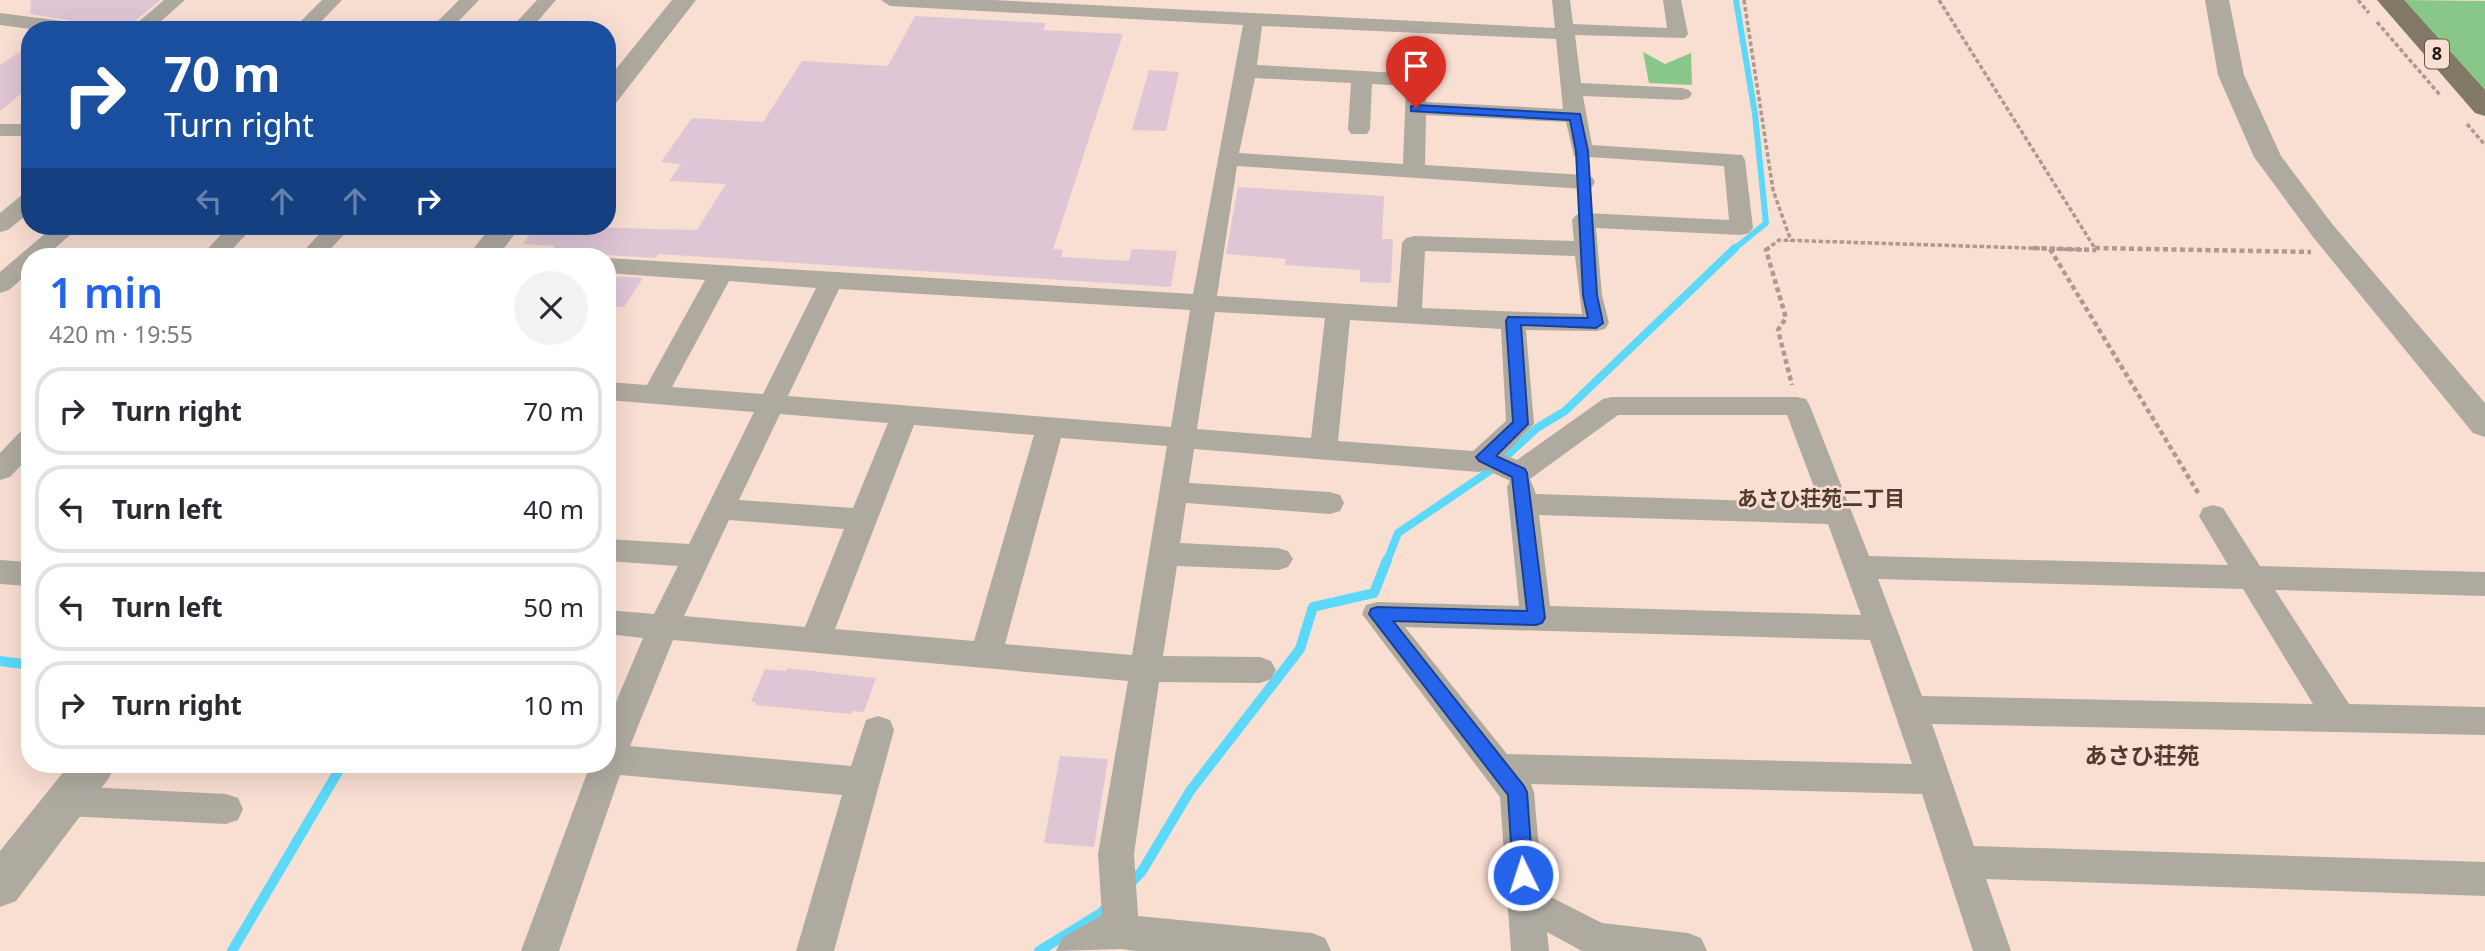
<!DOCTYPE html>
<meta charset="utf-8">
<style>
body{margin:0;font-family:"Noto Sans","Noto Sans JP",sans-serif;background:#f2f2f3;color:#2b2b33;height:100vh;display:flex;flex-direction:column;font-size:26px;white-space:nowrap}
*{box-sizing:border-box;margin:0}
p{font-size:23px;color:#7c7c81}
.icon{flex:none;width:38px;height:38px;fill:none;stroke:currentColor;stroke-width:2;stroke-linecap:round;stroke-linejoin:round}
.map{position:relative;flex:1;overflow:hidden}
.drawer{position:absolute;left:21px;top:248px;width:595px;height:525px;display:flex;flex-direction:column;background:#fff;border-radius:28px;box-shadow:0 7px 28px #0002}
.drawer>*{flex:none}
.banner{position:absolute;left:21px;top:21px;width:595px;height:214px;border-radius:28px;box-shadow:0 7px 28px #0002;background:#1a4fa0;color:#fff;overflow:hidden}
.pin{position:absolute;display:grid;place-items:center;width:60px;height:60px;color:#fff;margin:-72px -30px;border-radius:50% 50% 50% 0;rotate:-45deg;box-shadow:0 0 7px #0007}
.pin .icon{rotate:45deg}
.me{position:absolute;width:77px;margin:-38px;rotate:356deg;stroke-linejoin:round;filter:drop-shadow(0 0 5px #0008)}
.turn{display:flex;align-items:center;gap:24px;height:147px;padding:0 28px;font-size:32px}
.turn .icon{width:91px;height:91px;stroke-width:2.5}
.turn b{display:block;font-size:49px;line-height:60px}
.lanes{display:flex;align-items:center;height:66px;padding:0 28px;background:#0003;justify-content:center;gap:35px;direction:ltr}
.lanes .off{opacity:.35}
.round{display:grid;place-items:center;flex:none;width:74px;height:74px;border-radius:37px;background:#f2f2f3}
.overview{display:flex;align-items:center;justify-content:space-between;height:119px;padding:0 28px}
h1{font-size:42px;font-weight:600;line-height:52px;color:#2563eb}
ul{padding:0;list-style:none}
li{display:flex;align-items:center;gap:21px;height:88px;margin:0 14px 10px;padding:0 14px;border:4px solid #e1e1e2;border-radius:28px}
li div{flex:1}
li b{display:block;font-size:26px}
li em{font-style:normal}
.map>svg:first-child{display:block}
.green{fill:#89c788}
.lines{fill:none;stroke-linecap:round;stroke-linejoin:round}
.stream-far2{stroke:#5cd9fa;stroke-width:6}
.stream-far1{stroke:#5cd9fa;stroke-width:8}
.stream{stroke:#5cd9fa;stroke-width:10}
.building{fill:#dfc6d5}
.path-far1{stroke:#ae9990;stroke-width:3.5;stroke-dasharray:4.5 2.5;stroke-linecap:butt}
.path{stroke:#ae9990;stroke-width:4.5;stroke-dasharray:5 3.5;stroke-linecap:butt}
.minor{fill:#afaaa0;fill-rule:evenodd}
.tertiary{fill:#afaaa0;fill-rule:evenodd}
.primary{fill:#827866;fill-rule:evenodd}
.route{fill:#2563eb;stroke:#184099;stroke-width:2}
.labels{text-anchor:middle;stroke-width:5;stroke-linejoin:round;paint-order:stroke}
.shield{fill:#f9ded2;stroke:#64554e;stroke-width:2}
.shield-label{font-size:18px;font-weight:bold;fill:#241a16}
.neighbourhood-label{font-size:21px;font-weight:bold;fill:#503b31;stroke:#f9ded2}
.quarter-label{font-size:23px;font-weight:bold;fill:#503b31;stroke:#f9ded2}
</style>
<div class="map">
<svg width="2485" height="951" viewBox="0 0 2485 951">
<rect width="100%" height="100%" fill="#f9ded2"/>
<path class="green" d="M2402 0 2485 1V93Z
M1643 52 1665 64 1691 53 1692 85 1649 83Z"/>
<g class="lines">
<path class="stream-far2" d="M1733 250 1766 223 1755 114 1736 0"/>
<path class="stream-far1" d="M1387 561 1398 533 1491 470 1537 428 1565 411 1735 248"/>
<path class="stream" d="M0 661 30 665
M1128 886 1142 871 1190 791 1300 649 1313 607 1374 593 1387 560
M232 951 342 765
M1039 951 1101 913 1109 905"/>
</g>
<path class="building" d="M31 0H160L129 26 92 24 30 14Z
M915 16 1046 23 1043 30 1123 34 1053 249 1063 250 1061 257 1129 261 1132 249 1177 251 1171 287 658 254 656 258 607 255 563 257 566 254 550 253 555 246 523 244 536 226 697 230 726 184 669 181 681 164 661 162 692 118 763 122 802 61 888 66Z
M30 45V92H23L0 111V65Z
M1149 70 1179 72 1166 131 1132 130Z
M1238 187 1384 196 1382 239H1393L1391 283 1360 282V270L1285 265 1286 259 1226 254Z
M607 276 643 278 624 307 607 306Z
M787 668 856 676 876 678 864 712 852 711 851 714 755 705 756 702H751L765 669 786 671Z
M1060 756 1108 759 1094 847 1044 843Z"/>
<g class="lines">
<path class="path-far1" d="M1744 0 1773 190 1791 241
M1939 0 2096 250
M2358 0 2369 13
M2377 22 2440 95
M2467 124 2485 145
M1766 250 1779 240 2089 250"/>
<path class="path" d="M1769 248 1766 250 1786 318 1778 330 1792 385
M2033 248 2096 250
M2095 248 2311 252
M2050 249 2200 496"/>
<path class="minor" d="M164 0H185L151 30H129Z
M322 0H342L313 30H292Z
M459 0H479L450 30H429Z
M537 0H556L530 30H509Z
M881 0H993L1555 28 1552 0H1570L1573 24 1667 28 1663 0H1681L1688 34 1685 38 1575 35 1581 83 1682 88 1689 90 1692 94 1689 98 1682 100 1583 96 1592 145 1742 155 1745 160 1753 228 1749 233 1741 235 1596 228 1602 295 1609 323 1605 329 1596 331 1526 330 1534 424 1504 455 1517 460 1603 399 1612 397H1797L1806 399 1810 406 1869 556 2228 565 2199 516 2203 508 2213 505 2223 508 2260 566 2485 572V596L2275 590 2349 704 2485 707V735L1932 724 1974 846 2485 862V896L1986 879 2011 951H1973L1922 794 1531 784 1534 792 1543 893 1602 923 1688 933 1701 938 1707 951H1582L1547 932 1549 951H1511L1500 797 1362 614 1366 605 1377 602 1519 606 1507 487 1510 481 1487 470 1479 472 1194 449 1189 483 1330 492 1340 495 1344 503 1340 511 1330 514 1186 503 1180 543 1278 548 1288 551 1293 559 1288 567 1278 570 1177 566 1163 656 1260 657 1271 661 1276 670 1271 679 1260 683 1159 682 1134 854 1138 916 1312 933 1325 938 1331 951H1136L1121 949 1056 951 1062 938 1102 915 1098 854 1128 681 673 640 630 746 851 766 866 720 878 716 890 720 894 730 834 951H796L842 795 620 775 559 951H521L590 765H607V723L643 638 607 634V610L654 614 678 566 607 561V539L689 544 754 412 607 400V382L647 385 705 280 607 273V258L1193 294 1243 25 890 6ZM1262 26 1556 39 1563 109 1426 102V80L1423 76 1416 74 1257 65ZM1255 78 1351 83 1348 129 1351 134H1367L1370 129 1372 84 1406 86 1403 164 1239 153ZM1426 115 1566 122 1574 156 1724 166 1729 220 1584 213 1576 215 1572 220 1574 241 1414 236 1406 238 1402 243 1397 307 1217 296 1237 166 1584 189 1592 187 1595 182 1592 177 1584 175 1425 165ZM1425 251 1575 256 1582 314 1422 308ZM729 281 816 288 763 394 672 387ZM839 289 1190 310 1171 427 788 396ZM1215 312 1325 318 1311 438 1197 429ZM1350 320 1501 329 1506 421 1473 451 1338 441ZM780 414 888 423 853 508 739 500ZM1618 415H1787L1820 503 1536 494 1530 479ZM914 425 1034 435 974 641 835 629ZM1061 438 1167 446 1132 655 1005 644ZM1539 515 1828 524 1861 615 1550 606ZM729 520 844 529 805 627 684 616ZM1878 579 2243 589 2313 704 1922 696ZM1405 627 1870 640 1912 764 1507 754Z
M0 13 86 24 96 30H39L0 25Z
M0 124H30V136H0Z
M30 193V212L8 230 0 232V213L22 195Z
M54 226H80L45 257H30V272L9 290 0 293V272Z
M229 226H254L225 257H200Z
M327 226H352L323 257H298Z
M30 429V456L10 477 0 480V453L20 432Z
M0 560 30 562V586L0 584Z
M66 786 226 794 238 798 243 809 238 820 226 824 66 816 54 812 49 801 54 790Z"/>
<path class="tertiary" d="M672 0H696L616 103 607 105V80Z
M2205 0H2229L2244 75 2281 156 2333 225 2485 403V437L2473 433 2313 237 2254 157 2218 75Z
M491 226H521L497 257H467Z
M69 765H115L109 778 16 901 0 907V851Z"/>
<path class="primary" d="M2377 0H2404L2485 90V116L2475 113Z"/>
</g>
<path class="route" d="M1416 105 1580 114 1588 151 1597 295 1603 323 1596 328 1521 325 1528 424 1496 456 1525 469 1527 473 1545 618 1542 623 1536 625 1393 621 1524 786 1527 792 1533 875 1530 881 1523 884 1516 881 1513 875 1508 795 1369 614 1371 609 1377 607 1527 611 1512 477 1479 461 1476 457 1513 422 1506 321 1508 317 1588 318 1583 295 1576 151 1570 120 1411 111V106Z"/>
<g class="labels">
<rect class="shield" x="2425" y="39.5" width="24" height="29" rx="5"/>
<g class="shield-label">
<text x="2437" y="60">8</text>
</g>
<g class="neighbourhood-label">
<text x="1821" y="506">あさひ荘苑二丁目</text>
</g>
<g class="quarter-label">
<text x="2142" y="764">あさひ荘苑</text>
</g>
</g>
</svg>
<div class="pin" style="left:1416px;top:108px;background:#d93025"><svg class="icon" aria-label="arrive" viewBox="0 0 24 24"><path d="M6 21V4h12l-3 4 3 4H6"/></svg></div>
<svg class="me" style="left:1523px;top:875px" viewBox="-20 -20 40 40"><circle r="17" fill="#2563eb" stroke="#fff" stroke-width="3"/><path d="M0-11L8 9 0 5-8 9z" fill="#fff"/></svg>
<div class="banner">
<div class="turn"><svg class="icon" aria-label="right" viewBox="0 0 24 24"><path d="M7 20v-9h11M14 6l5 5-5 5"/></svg><div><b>70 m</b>Turn right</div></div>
<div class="lanes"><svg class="icon off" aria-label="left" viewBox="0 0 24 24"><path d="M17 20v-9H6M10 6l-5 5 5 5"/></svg><svg class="icon off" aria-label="ahead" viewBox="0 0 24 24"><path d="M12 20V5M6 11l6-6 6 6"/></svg><svg class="icon off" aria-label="ahead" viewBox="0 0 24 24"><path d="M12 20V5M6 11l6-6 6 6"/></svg><svg class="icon" aria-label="right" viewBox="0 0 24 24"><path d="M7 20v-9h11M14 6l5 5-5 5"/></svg></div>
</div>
<section class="drawer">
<div class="overview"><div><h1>1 min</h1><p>420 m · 19:55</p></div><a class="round"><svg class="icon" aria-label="close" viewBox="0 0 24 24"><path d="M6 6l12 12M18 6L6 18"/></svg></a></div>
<ul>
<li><svg class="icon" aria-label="right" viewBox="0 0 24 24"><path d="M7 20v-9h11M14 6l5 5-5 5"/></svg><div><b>Turn right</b></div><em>70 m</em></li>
<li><svg class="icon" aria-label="left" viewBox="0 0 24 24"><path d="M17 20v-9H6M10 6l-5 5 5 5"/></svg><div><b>Turn left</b></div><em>40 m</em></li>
<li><svg class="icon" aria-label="left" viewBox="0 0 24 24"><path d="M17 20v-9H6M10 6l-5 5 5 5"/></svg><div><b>Turn left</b></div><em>50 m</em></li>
<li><svg class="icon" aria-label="right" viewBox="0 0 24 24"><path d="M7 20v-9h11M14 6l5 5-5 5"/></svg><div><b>Turn right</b></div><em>10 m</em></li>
</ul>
</section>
</div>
